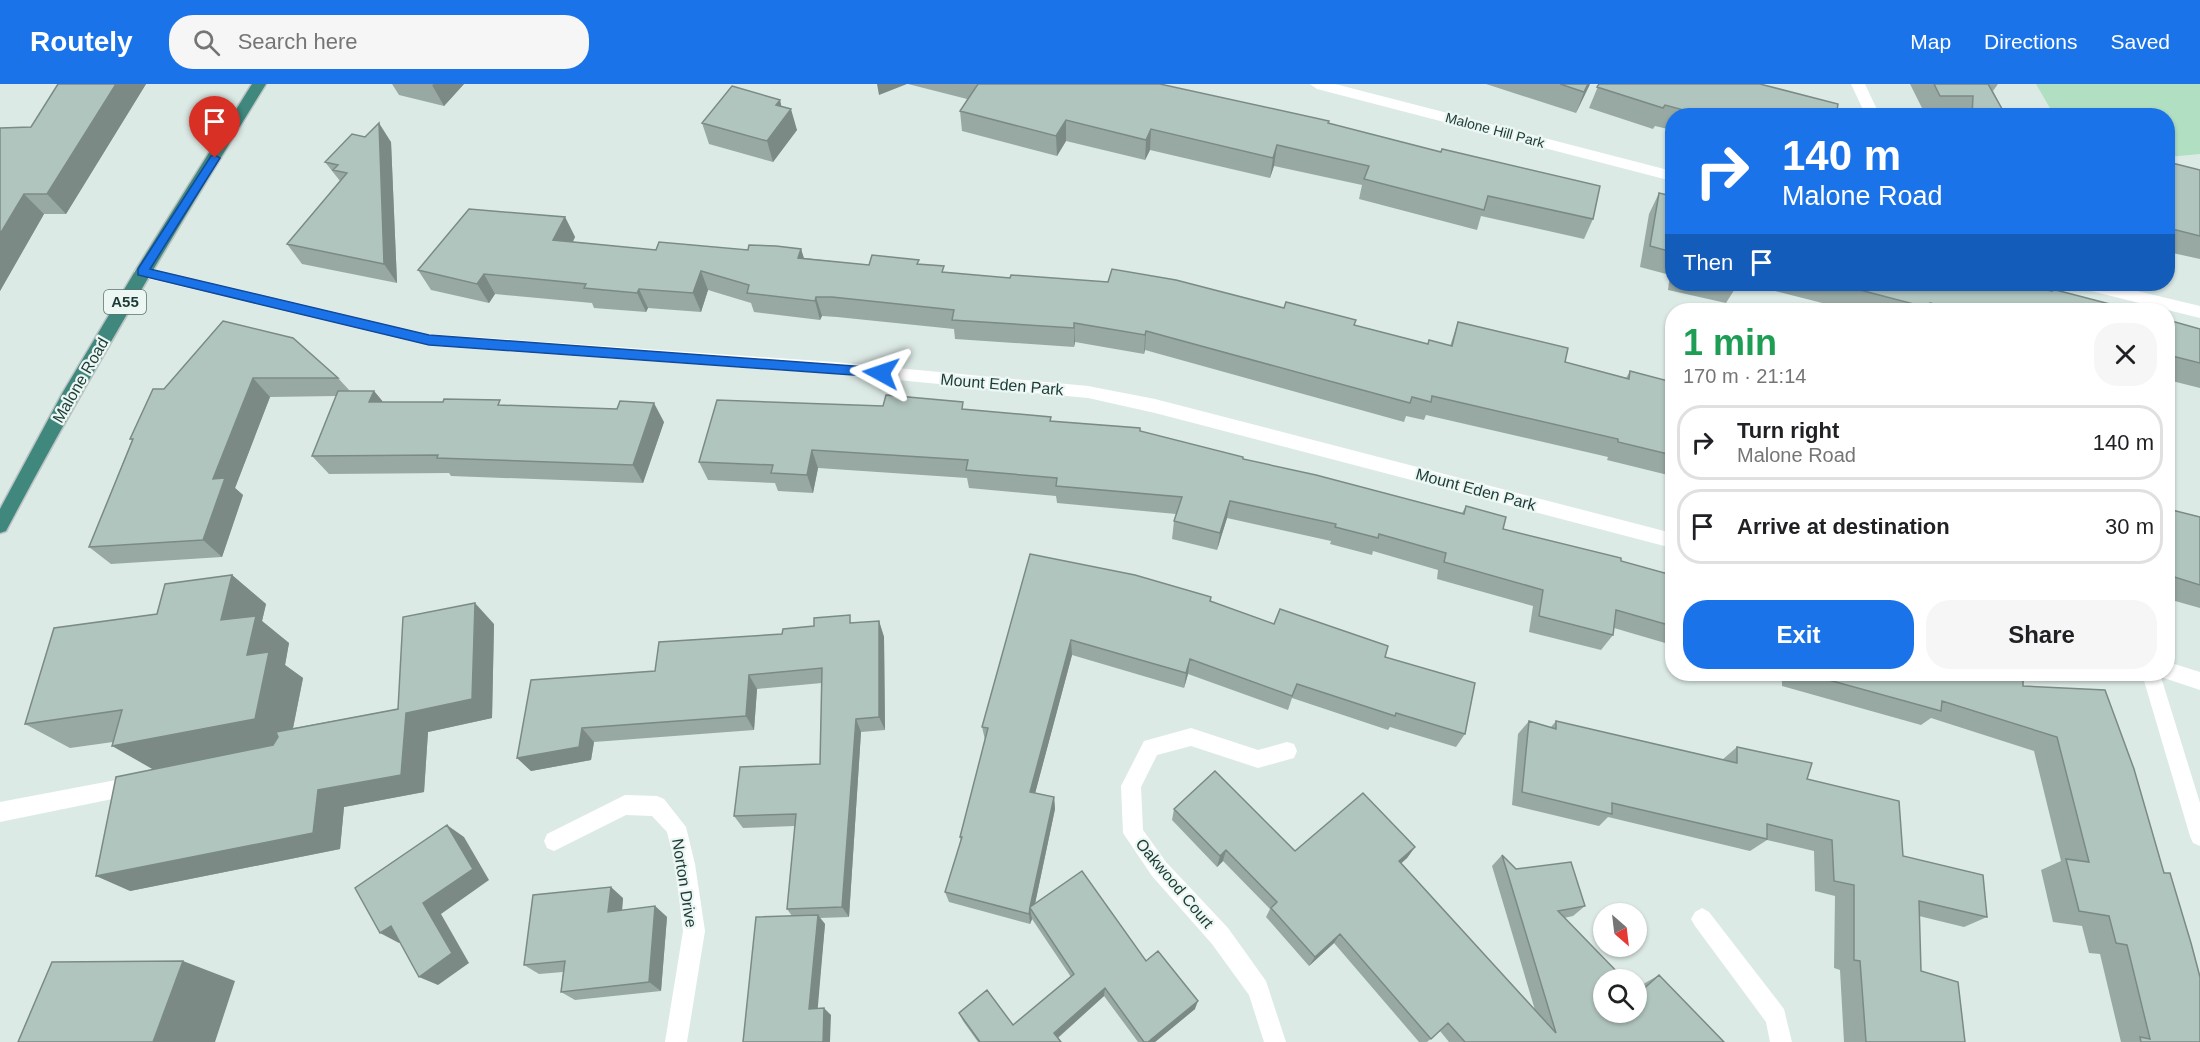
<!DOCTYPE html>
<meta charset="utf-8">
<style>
body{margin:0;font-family:Helvetica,sans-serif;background:#f6f6f6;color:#202124;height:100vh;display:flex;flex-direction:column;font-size:22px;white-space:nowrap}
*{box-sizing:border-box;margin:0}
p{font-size:20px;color:#757577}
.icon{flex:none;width:33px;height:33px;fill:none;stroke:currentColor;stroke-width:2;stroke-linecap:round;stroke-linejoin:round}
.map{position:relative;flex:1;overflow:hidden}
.panel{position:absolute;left:1665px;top:219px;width:510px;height:378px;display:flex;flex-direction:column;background:#fff;border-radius:24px;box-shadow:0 2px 4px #0004}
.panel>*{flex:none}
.banner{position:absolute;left:1665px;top:24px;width:510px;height:183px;border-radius:24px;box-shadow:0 2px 4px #0004;background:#1a73e8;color:#fff;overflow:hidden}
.needle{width:39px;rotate:152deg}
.fabs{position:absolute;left:1593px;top:819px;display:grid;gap:12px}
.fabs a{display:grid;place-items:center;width:54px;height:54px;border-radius:50%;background:#fff;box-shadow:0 2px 4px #0004;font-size:30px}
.pin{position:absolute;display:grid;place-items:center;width:51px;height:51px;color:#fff;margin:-62px -26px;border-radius:50% 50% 50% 0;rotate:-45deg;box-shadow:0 0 6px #0007}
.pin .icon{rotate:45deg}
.me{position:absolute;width:66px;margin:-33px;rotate:275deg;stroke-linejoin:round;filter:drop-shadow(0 0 4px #0008)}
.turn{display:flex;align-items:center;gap:21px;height:126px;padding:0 18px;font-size:27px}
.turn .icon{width:78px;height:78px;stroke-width:2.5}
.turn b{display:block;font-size:42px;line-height:51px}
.then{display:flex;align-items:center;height:57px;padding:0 18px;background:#0003;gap:12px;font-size:22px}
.round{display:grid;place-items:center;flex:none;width:63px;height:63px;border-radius:24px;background:#f6f6f6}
.headline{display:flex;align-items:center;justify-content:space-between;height:102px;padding:0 18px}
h1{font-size:36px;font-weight:700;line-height:45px;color:#1e9e55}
.button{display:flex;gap:12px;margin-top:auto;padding:12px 18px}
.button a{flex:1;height:69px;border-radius:24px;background:#1a73e8;color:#fff;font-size:24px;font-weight:700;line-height:69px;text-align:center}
.button a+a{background:#f6f6f6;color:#202124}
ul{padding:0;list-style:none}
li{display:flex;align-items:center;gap:18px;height:75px;margin:0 12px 9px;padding:0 6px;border:3px solid #e0e0e0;border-radius:24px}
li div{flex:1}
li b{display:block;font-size:22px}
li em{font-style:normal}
header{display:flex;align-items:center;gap:36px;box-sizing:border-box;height:84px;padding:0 30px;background:#1a73e8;color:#fff}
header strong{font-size:28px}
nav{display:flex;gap:33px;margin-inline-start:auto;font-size:21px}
.search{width:420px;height:54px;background:#f6f6f6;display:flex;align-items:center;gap:15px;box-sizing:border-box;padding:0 21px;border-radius:24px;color:#757577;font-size:22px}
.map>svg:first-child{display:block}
.green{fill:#b1dfc2}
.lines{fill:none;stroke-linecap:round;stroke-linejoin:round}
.trunk-casing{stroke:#bbc4c3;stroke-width:3}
.service{fill:#fff;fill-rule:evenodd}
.minor{fill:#fff;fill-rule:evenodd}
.trunk{fill:#40887e;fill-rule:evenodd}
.wall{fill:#98a9a4}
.shaded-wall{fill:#7c8a86}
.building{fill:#b1c5bf;stroke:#7c8a86;stroke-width:1.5}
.route{fill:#1a73e8;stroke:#114b97;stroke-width:1.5}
.labels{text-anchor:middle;stroke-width:4.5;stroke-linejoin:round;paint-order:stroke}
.far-street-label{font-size:14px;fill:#1c3b36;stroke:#ecf7f3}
.shield{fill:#ecf7f3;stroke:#5a736f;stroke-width:1.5}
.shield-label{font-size:15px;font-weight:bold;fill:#1c3b36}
.street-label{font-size:16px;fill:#1c3b36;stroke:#ecf7f3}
</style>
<header>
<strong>Routely</strong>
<div class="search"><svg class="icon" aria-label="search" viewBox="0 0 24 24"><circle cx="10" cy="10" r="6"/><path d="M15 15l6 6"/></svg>Search here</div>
<nav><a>Map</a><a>Directions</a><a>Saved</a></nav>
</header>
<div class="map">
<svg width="2200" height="958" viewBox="0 0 2200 958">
<rect width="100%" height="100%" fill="#dceae5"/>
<path class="green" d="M2036 0H2200V70L2168 73V32L2054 31Z"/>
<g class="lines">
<defs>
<path id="trunk" d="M252 0H266C175 147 87 294 6 447L0 449V425L63 308 137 184Z"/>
</defs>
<use href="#trunk" class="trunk-casing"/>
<path class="service" d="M137 692 144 694 147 701 144 708 137 710 0 738V718Z"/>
<path class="minor" d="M1310 0H1335L1672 87V97L1317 5Z
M1851 0H1865L1880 32H1866Z
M142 182 429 250 834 278 1088 302 1155 315 1672 449V464L1155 329 1088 314 834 290 429 262 137 192 134 188 137 184Z
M2080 200H2108L2200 222V234L2087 206 2082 204Z
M2168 578 2200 588V606L2161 593 2200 719V762L2193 759 2190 752 2142 590H2168Z
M1191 644 1258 666 1287 658 1294 660 1297 667 1294 674 1258 684 1191 662 1157 671 1141 703 1143 746 1166 778 1228 844 1266 897 1286 958H1264L1249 911 1212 860 1152 792 1123 749 1121 702 1144 657Z
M625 711 657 712 664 715 686 743 695 780 705 847 687 958H665L683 847 675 780 667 748 652 732 626 731 554 767 547 764 544 757 547 750Z
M1702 824 1709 828 1784 925 1792 958H1770L1766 938 1695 842 1691 835 1695 828Z"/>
<use href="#trunk" class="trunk"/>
</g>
<path class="wall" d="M58 0H146L66 130H44L0 207V44L31 43Z
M392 0H464L444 22 399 11Z
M908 0H1160L1328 39 1593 135 1584 155 1481 132 1477 146 1359 115 1362 101 1274 82 1270 94 1150 66 1145 76 1066 57 1057 72 962 47 960 27 967 15Z
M1486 0H1590L1576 29Z
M1599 0 1836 32H1672V46L1655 42 1653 45 1589 24Z
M1910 0H1998L1993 7 2006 32H1926Z
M780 16 781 22 797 46 773 78 709 60 702 39Z
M365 53 391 58 397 199 302 180 287 160 340 97 325 78Z
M2168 74 2172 79 2200 86V175L2168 168Z
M1659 109 1672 112V200H1738L1726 219 1668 206 1670 191 1640 183 1649 130Z
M565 133 575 153 573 158 656 166 801 165 804 174 869 181 919 180 945 189 1355 242 1428 260 1429 256 1450 262 1458 238 1565 278 1626 294 1630 287 1672 298V392L1607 376 1608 373 1426 331 1424 336 1406 332 1404 338 1145 266 1144 270 1075 258 1074 263 955 255 954 245 837 233 822 232 820 236 754 228 751 219 708 206 701 228 648 224 646 228 594 224 592 219 495 210 489 219 431 206 418 186Z
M1748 200H2020L2050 207 2052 205 2133 226H1850Z
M2168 236 2200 245V304L2168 296Z
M223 237 338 294 350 307H374L383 318 503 321 664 338 643 399 451 392 449 389 329 390 312 372 336 312 270 313 235 404 243 411 222 473 111 480 89 463 132 356 130 355 164 305Z
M964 325 1051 337 1140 347 1243 375 1462 429 1466 422 1503 445 1672 491V561L1614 544 1613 551 1601 566 1529 548 1533 522 1437 495 1438 486 1373 467 1372 471 1330 460 1331 457 1227 434 1217 466 1172 455 1174 437 1176 430 1057 419 1056 412 969 404 967 394 818 384 813 409 778 407 775 399 708 396 699 378Z
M2168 425 2200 433V524L2168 515Z
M1030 470 1211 513 1210 517 1274 540 1385 573 1465 650 1456 663 1390 643 1388 646 1292 614 1288 626 1188 590 1184 604 1072 571 1035 709 1054 713 1055 725 1035 820 1146 877 1195 925 1155 958H1138L1104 912 1058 954 1061 958H978L963 937 959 929 1013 941 1071 893 1032 835 1030 840 949 818 945 808 961 757 960 753 985 656 982 643Z
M232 491 266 520 262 537 289 559 285 581 303 594 293 644 398 625 494 540 492 634 428 648 424 708 344 723 340 765 130 807 154 686 113 658 70 664 25 640 157 530Z
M879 537 884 553 885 646 861 648 849 833 820 834 825 840 817 924 831 931 743 958 792 832 787 825 795 742 743 744 734 732 820 680 822 599 757 605 754 646 594 658 591 676 531 687 517 674 655 587 782 550 852 539Z
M1780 590H2023V602L2105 606 2200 958H2119H2121L2100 870 2089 869 2082 842 2053 838 2041 786 2061 777 2034 667 1931 634 1921 641 1782 602V590Z
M1529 637 1551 643 1556 637 1722 676 1737 663 1807 695 1903 772 1987 833 1964 843 1919 832 1921 887 1965 958H1844L1840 886 1834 884 1835 812 1815 807 1814 767 1767 756 1750 767 1608 733 1599 742 1512 721 1518 650Z
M1174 725 1295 767 1415 763 1407 774 1401 779 1535 926 1492 782 1502 771 1516 785 1585 822 1573 832 1564 834 1636 907 1645 899 1659 891 1724 958H1449L1440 947 1427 958H1419L1334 859 1309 882 1266 833 1270 825 1223 777 1217 783 1172 736Z
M623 814 622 826 655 822 667 833 661 907 575 916 561 908 563 888 539 890 524 881Z"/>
<path class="shaded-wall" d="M116 0H146L66 130 47 110Z
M434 0H464L444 22 432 1Z
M877 0H907L879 11Z
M1588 0H1590L1576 29 1584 8Z
M780 16 784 34 791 25 797 46 773 78 767 57 776 21Z
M1066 36V57L1057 72 1056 52Z
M379 39 391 58 397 199 384 180Z
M1151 45 1150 66 1145 76 1146 56Z
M1277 61 1274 82 1270 94 1273 74Z
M24 110 44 130 0 207V150Z
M565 133 575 153 563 176 553 156Z
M801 165 807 185 798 174Z
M701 187 708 206 701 228 693 209Z
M484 190 495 210 489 219 477 200Z
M639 205 648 224 646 228 637 209Z
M816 213 822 232 820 236 815 217Z
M1074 239 1075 258 1074 263Z
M1146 247 1145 266 1144 270 1145 251Z
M253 294 270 313 235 404 243 411 222 473 203 456 213 395Z
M374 307 389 325 369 318Z
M654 319 664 338 643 399 633 381Z
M812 366 818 384 813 409 807 391Z
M1230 417 1227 434 1217 466 1220 449Z
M232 491 266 520 262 537 289 559 285 581 303 594 290 659 154 686 112 662 247 571 221 536Z
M475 519 494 540 492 634 428 648 424 708 344 723 340 765 130 807 96 792 318 706 406 629Z
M879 537 884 553 885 646 879 633Z
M1071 556 1072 571 1032 721 1030 708Z
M1190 575 1188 590 1184 604 1186 589Z
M749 591 757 605 754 646 746 632Z
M856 635 861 648 849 833 842 823Z
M582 644 594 658 591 676 531 687 517 674Z
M1054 713 1055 725 1033 829 1030 823Z
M447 741 464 753 489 796 441 830 469 879 438 901 419 893 423 819Z
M1415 763 1407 774 1392 788 1399 777Z
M1226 766 1223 777 1217 783 1220 772Z
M611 803 623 814 621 838 608 828Z
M655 822 667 833 661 907 649 898Z
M1030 824 1032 835 1030 840 1029 830Z
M818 831 825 840 817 933 809 925Z
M391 842 410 851 399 859 380 849Z
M1340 850 1334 859 1309 882 1315 873Z
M183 877 235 897 215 958H153Z
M1105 904 1104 912 1055 956 1054 949Z
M1198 917 1195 925 1155 958H1148Z
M824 924 831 931 830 958H823Z"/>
<path class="building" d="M58 0H116L47 110H24L0 150V44L31 43Z
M978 0H1160L1329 37 1328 39 1441 68 1442 65 1600 102 1593 135 1488 112 1484 126 1364 95 1369 82 1277 61 1273 74 1151 45 1146 56 1066 36 1056 52 960 27Z
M1560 0H1588L1584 8Z
M1599 0H1760L1838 20 1836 32H1706L1665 21 1663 24 1597 3Z
M1934 0H1988L2006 32H1972L1973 12H1940Z
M732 2 780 16 776 21 791 25 767 57 702 39Z
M379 39 384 180 287 160 347 89 333 86 338 81 325 78 352 50 365 53Z
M2168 74 2172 79 2200 86V152L2168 144Z
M1659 109 1672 112V168L1650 162Z
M469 125 565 133 553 156 656 166 659 158 748 166 749 161 776 162 801 165 798 174 869 181 872 171 919 176 917 180 944 182 942 188 1010 194 1011 191 1108 198 1112 185 1176 196 1284 224 1286 218 1356 236 1354 241 1428 260 1429 256 1452 262 1458 238 1568 264 1565 278 1629 295 1630 287 1672 298V371L1618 358V355L1432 312 1431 318 1412 313 1410 319 1146 247 1145 251 1074 239V244L952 236 954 226 832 213H816L815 217 747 209 749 201 701 187 693 209 639 205 637 209 584 204 586 200 484 190 477 200 418 186Z
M1837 200H2020L2052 207V205L2133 226H1957L1930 219 1929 224Z
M2168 236 2200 245V279L2168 271Z
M223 237 293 254 338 294H253L213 395 225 394 203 456 89 463 133 355H130L153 305H164Z
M338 307H374L369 318H443L444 315 500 316 498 321 617 325 620 317 654 319 633 381 437 374 438 371 312 372Z
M886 311 963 318 962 325 1051 333 1050 337 1140 344V347L1243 373V375L1316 391 1464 430 1466 422 1506 433 1503 445 1621 474V477L1672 491V542L1616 526 1613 551 1539 532 1543 506 1444 478 1446 469 1379 450 1378 454 1335 443 1336 440 1230 417 1220 449 1174 437 1182 413 1056 402 1057 394 966 386 968 376 812 366 807 391 771 389 773 381 699 378 717 316 883 322Z
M2168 425 2200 433V501L2168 491Z
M1030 470 1135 491 1211 513 1210 517 1274 540 1280 525 1388 562 1385 573 1475 599 1465 650 1396 629 1395 632 1297 600 1292 612 1190 575 1186 589 1071 556 1030 708 1054 713 1030 823 1082 787 1146 877 1158 867 1198 917 1148 958H1144L1105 904 1054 949 1061 958H980L959 929 987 906 1013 941 1074 890 1030 824 1029 830 945 808 962 753H960L988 644 982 643Z
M232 491 221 536 256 532 247 571 269 568 255 635 112 662 122 626 25 640 54 544 157 530 165 500Z
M475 519 472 615 406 629 401 691 318 706 313 749 96 792 116 693 273 661 278 653 276 648 398 625 403 533Z
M850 531V539L879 537V633L856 635 842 823 787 825 796 730 734 732 740 683 820 680 822 584 749 591 746 632 582 644 579 663 517 674 531 596 655 587 659 558 782 550 783 545 814 542V534Z
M1807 590H2023V602L2105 606 2134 685 2164 789H2170L2191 859 2200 893V958H2141L2140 953 2150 955 2127 861 2116 859 2109 832 2079 827 2066 775 2089 778 2057 653 1942 617 1941 627Z
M1529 637 1556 645V637L1737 679V663L1812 679 1807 695 1899 717 1903 772 1983 791 1987 833 1919 817 1921 887 1958 898 1965 958H1866L1860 877 1854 876V801L1834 797 1832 756 1767 740V755L1612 719V730L1522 708Z
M1215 687 1295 767 1363 709 1415 763 1399 777 1556 949 1502 771 1516 785 1571 778 1585 822 1558 827 1625 896H1604V928H1636V907L1639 909 1659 891 1724 958H1465L1448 939 1431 955 1340 850 1315 873 1271 824 1277 818 1226 766 1220 772 1174 725Z
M447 741 473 785 423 819 452 869 419 893 391 842 380 849 355 804Z
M611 803 608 828 655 822 649 898 561 908 565 877 524 881 533 811Z
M818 831 809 925 824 924 823 958H743L756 833Z
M183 877 153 958H18L52 878Z"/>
<path class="route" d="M215 71 220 74 150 185 429 251 881 284 887 289 881 293 429 261 138 191V185L211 72Z"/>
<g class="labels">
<g class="far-street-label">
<text transform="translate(1495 46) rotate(15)" y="5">Malone Hill Park</text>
</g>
<rect class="shield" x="104" y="206" width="42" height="24" rx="4.5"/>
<g class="shield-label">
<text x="125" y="223">A55</text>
</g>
<g class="street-label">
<text transform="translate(80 296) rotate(-60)" y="6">Malone Road</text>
<text transform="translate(1002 300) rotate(5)" y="6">Mount Eden Park</text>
<text transform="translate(1476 405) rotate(15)" y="6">Mount Eden Park</text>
<text transform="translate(685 799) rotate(81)" y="6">Norton Drive</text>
<text transform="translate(1175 799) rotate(50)" y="6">Oakwood Court</text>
</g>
</g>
</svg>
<div class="fabs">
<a><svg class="needle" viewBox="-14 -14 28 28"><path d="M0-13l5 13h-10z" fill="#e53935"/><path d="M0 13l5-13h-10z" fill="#757577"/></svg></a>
<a><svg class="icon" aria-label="search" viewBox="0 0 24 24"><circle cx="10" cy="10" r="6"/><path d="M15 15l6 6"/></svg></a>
</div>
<div class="pin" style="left:215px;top:74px;background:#d93025"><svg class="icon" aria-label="arrive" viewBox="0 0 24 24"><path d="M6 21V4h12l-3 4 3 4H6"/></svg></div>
<svg class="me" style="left:881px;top:289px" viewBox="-20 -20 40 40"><path d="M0-17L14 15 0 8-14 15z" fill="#1a73e8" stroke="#fff" stroke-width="4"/></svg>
<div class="banner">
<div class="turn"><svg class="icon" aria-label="right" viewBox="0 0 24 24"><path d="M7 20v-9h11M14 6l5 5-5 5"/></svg><div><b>140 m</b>Malone Road</div></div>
<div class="then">Then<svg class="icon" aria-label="arrive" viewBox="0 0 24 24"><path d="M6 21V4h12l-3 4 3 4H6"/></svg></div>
</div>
<section class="panel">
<div class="headline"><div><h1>1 min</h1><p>170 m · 21:14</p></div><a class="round"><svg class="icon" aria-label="close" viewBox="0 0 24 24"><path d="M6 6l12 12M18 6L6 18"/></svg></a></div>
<ul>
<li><svg class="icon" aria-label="right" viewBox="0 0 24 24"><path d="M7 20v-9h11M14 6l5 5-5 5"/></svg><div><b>Turn right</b><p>Malone Road</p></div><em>140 m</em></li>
<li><svg class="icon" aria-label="arrive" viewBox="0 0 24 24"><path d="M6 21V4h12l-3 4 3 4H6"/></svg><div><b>Arrive at destination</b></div><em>30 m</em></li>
</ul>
<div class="button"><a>Exit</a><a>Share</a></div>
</section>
</div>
